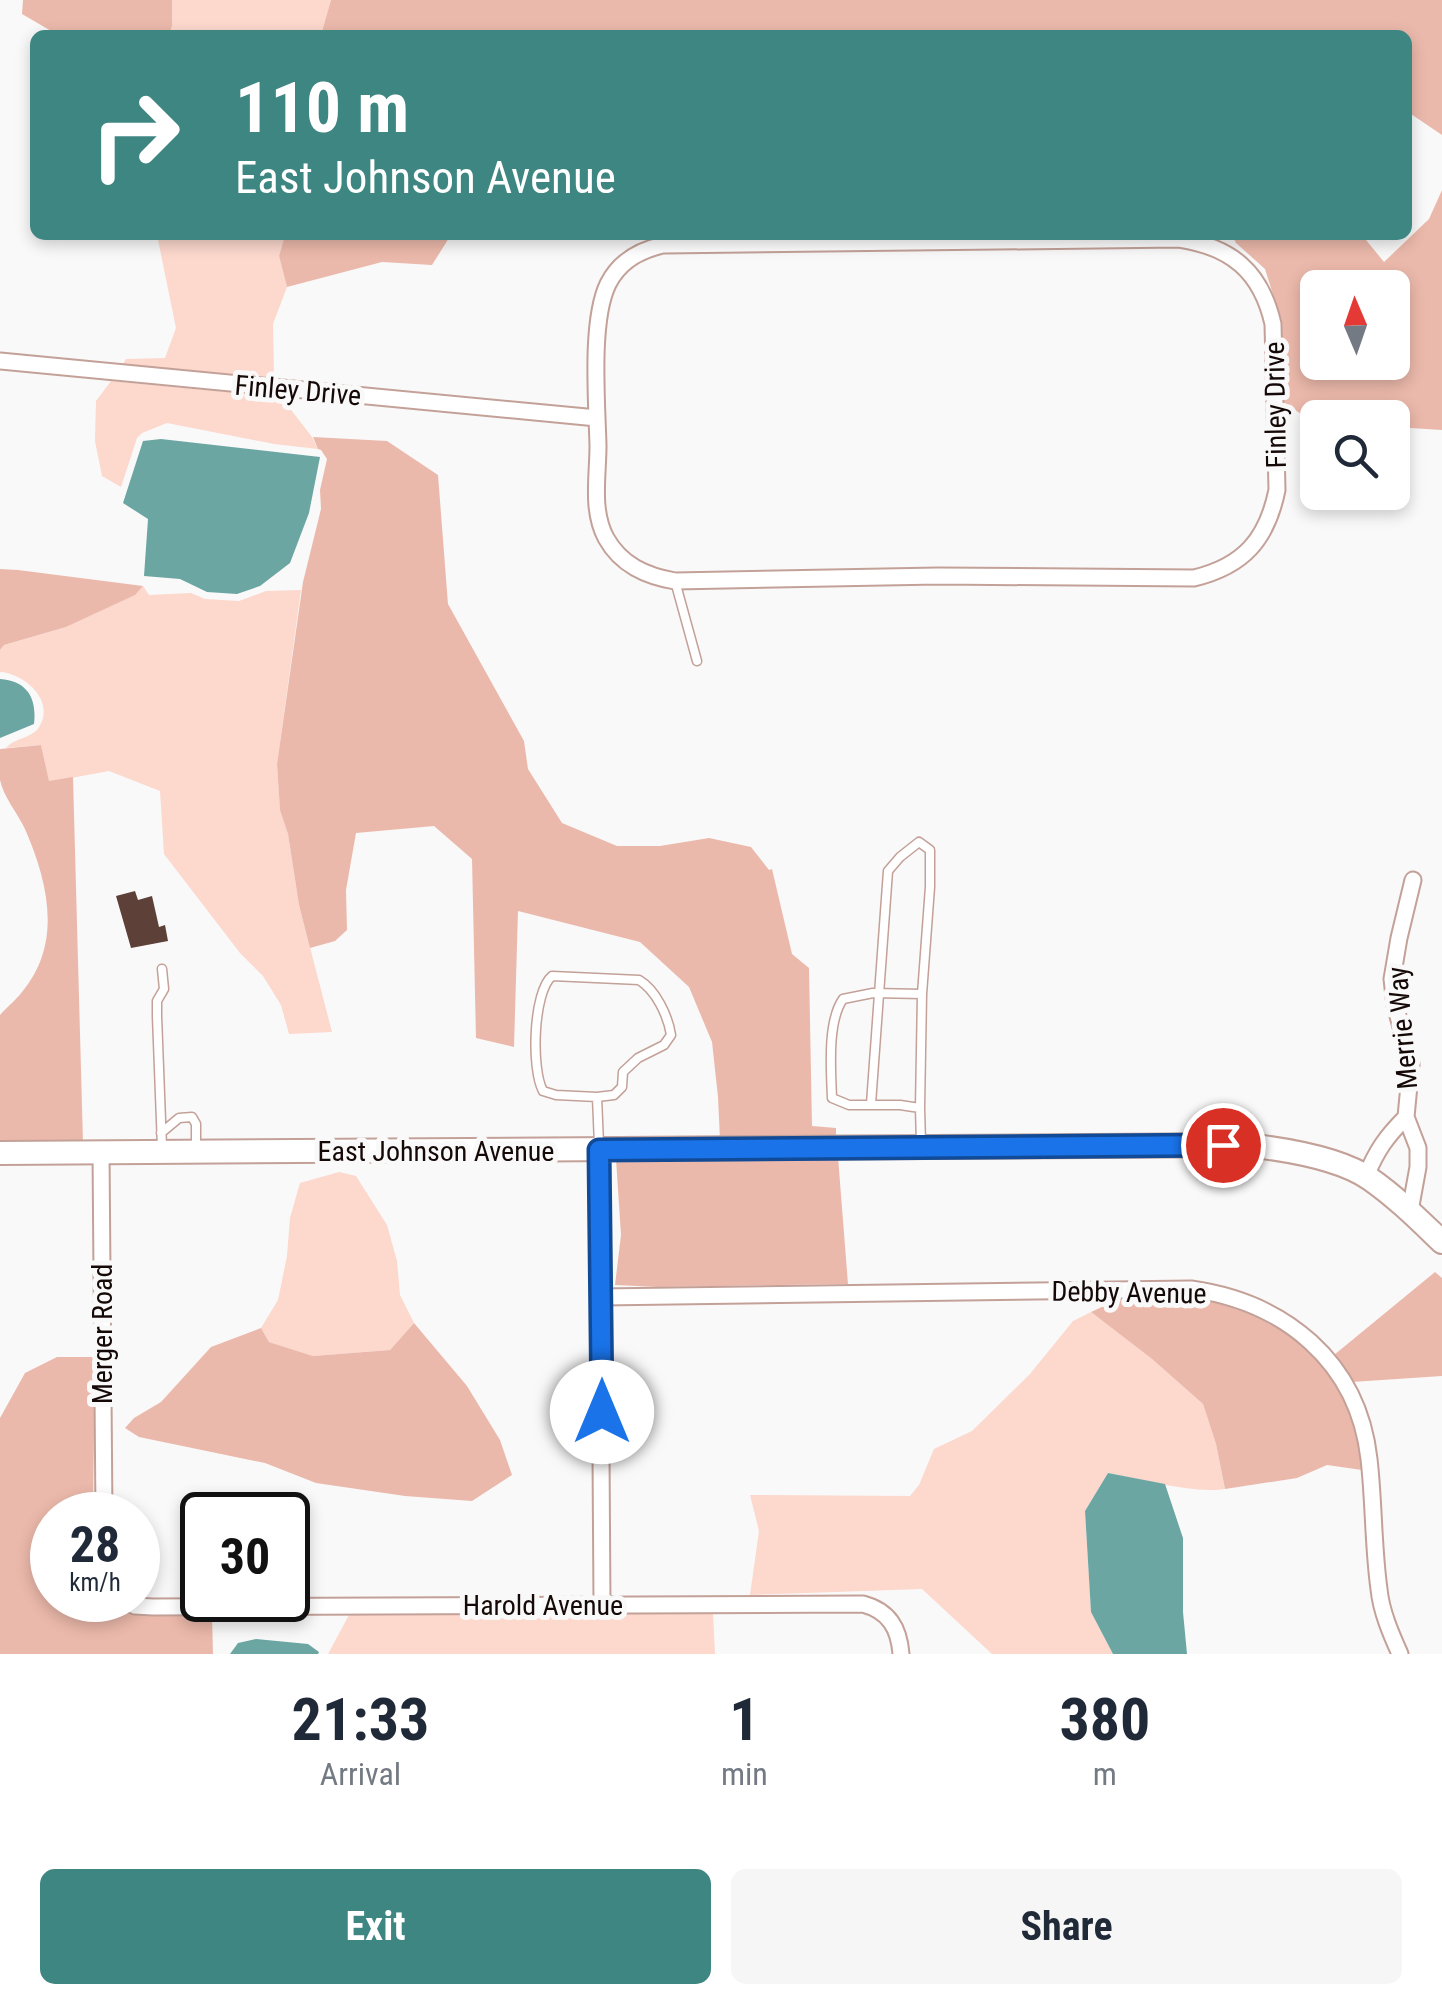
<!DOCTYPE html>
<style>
body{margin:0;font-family:"Roboto Condensed",sans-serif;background:#f6f6f7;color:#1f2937;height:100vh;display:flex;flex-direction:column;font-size:38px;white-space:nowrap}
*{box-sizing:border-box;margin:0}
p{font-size:32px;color:#747a83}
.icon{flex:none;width:55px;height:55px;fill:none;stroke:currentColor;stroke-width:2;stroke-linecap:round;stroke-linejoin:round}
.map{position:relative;height:1654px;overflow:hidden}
.side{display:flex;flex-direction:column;background:#fff;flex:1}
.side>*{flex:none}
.hud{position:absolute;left:30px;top:30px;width:1382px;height:210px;border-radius:15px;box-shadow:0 5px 15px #0003;background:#3e8682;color:#fff;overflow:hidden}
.needle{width:65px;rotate:358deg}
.controls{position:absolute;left:1300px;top:270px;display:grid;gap:20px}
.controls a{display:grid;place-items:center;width:110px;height:110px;border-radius:15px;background:#fff;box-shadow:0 5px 15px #0003;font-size:50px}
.speed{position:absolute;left:30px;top:1492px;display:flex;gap:20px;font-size:50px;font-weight:700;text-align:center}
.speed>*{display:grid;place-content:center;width:130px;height:130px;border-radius:50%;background:#fff;box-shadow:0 5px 15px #0003;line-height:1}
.speed small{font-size:25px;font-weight:400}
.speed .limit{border:5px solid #111;border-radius:15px;background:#fff;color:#111}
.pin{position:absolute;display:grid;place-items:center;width:85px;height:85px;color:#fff;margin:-42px;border:5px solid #fff;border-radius:50%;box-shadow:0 2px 10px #0007}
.me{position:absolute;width:110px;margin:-55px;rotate:0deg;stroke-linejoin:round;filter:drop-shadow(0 0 8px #0008)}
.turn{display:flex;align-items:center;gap:35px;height:210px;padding:0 40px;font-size:45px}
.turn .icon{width:130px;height:130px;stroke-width:2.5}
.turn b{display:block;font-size:70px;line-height:85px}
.eta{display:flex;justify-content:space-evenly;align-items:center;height:170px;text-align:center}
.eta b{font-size:60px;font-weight:700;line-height:70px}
.button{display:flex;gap:20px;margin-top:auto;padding:20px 40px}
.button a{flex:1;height:115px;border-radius:15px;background:#3e8682;color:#fff;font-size:40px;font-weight:700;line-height:115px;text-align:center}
.button a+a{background:#f6f6f7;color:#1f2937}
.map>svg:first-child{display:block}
.green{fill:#fcd8cd}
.forest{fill:#ebb9ab;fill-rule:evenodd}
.water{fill:#6ca6a3}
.building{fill:#5d4038}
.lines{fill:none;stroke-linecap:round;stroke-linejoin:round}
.lane-casing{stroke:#c3a198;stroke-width:11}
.street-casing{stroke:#c3a198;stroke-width:19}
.secondary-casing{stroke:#c3a198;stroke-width:26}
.lane{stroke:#fff;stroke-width:8}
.street{stroke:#fff;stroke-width:15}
.secondary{stroke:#fff;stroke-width:22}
.route-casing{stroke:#114b97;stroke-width:25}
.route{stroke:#1a73e8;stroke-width:18}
.labels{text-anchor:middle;stroke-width:10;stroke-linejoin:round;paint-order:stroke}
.street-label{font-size:28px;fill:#150907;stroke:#f9f9f9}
</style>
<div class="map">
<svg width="1442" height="1654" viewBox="0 0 1442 1654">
<rect width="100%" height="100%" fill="#f9f9f9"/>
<path class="green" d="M172 0H331L321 35H169L172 26Z
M157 235H285L279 256 287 287 273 324 274 378 123 364 126 359 165 358 176 328Z
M111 381 281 397 312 437 318 449 274 444 167 423 142 433 137 438 121 487 102 476 95 441 96 401Z
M143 586 149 595 191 593 205 599 239 601 266 591 301 590 277 764 280 809 288 834 299 905 332 1032 289 1034 281 1005 263 976 240 953 164 854 160 791 109 771 49 782 41 745 6 748C14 738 33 738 39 727 56 701 24 673 0 672V650L4 645 66 627 134 595Z
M339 1172 356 1176 387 1225 397 1261 400 1295 414 1323 390 1350 313 1356 269 1342 261 1328 278 1300 287 1256 290 1218 300 1183Z
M1091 1312 1152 1359 1203 1404 1216 1444 1225 1489C1193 1494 1141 1479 1108 1473L1085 1511 1091 1612 1113 1654H992L922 1589 750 1595 759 1531 750 1495 910 1496 919 1485 934 1449 972 1431 1030 1374 1073 1321Z
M713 1613 715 1654H328L349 1615Z"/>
<path class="forest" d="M23 0H172V26L169 35H58L22 14Z
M331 0H1442V135L1408 112V35H321Z
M1442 190V430L1410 428 1393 430 1392 418H1318L1317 425 1282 401 1281 323 1276 304 1265 269 1236 243 1232 235H1362L1384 262 1429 219ZM1318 288H1392V362H1318Z
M285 235H449V238L432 265 382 262 287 287 279 256Z
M313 437 387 441 438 475 448 604 524 741 528 769 562 823 617 846H660L709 838 751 847 769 870 772 869 792 954 809 968 812 1126 836 1128V1139L720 1140 718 1097 712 1042 689 987 640 942 518 911 514 1047 476 1038 472 859 434 826 356 833 346 890 347 930 335 941 310 948 299 905 288 834 280 810 277 764 303 582 321 509 320 490 327 459 321 450 318 449Z
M0 569 18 570 143 586 135 595 66 627 4 645 0 650Z
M41 745 49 781 73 777 83 1143 0 1144V1015C7 1007 16 1000 22 992 63 943 48 882 25 829 18 814 3 796 0 780 0 771 0 759 0 749Z
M838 1157 848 1284 658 1287 615 1285 621 1235 616 1159Z
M1435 1272 1442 1278V1376L1352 1382 1334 1355Z
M1190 1298C1284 1311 1355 1373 1362 1470L1327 1465 1297 1478 1225 1489 1216 1444 1203 1404 1152 1359 1091 1312 1119 1299Z
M414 1323 467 1386 500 1440 512 1475 472 1501 405 1496 316 1483 265 1463 139 1437 125 1428 134 1418 161 1402 211 1347 261 1328 269 1342 313 1356 390 1350Z
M57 1357H95L93 1515H52V1600H108L122 1611 134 1615H212L213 1654H0V1418L25 1373Z"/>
<path class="water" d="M161 439 320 457 309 513 290 563 260 586 237 594 207 592 180 579 144 576 148 519 123 503 143 441Z
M0 679C28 681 37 699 34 724L0 738Z
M1108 1473 1165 1484 1183 1538V1612L1187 1654H1113L1091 1612 1085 1511Z
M256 1639 308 1644 319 1652 318 1654H230L238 1643Z"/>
<path class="building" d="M135 891 138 900 152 896 159 927 165 925 168 941 131 948 116 896Z"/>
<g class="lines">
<defs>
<path id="lane" d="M675 581 697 661
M162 969 164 989 157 1001V1016L162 1147
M597 1097 556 1095 543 1091C531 1069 533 992 552 976L639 980C656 990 668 1016 671 1035L664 1045 638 1058 623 1072 622 1087 614 1095 597 1097 599 1145
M871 1104 888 871 900 857 919 842 930 850V887L922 994
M920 1108 922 994 873 993 843 999C827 1022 831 1070 832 1098L849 1105H900L920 1108 921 1143
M161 1133 179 1118 192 1117 196 1124V1150"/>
<path id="street" d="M1179 239C1231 247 1261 271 1273 324L1277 490C1267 539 1244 566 1194 578L938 576 675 581C646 576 621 565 606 538 591 510 598 476 598 446 597 403 590 321 608 284 619 262 640 250 663 245Z
M0 361 597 418
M599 1150 602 1604
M101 1152 104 1515
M1366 1176C1377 1150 1386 1137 1406 1117
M1410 1211 1418 1167V1148L1406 1117 1411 1064 1395 1005 1392 979 1399 938 1413 880
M601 1297 1191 1289C1284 1302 1358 1361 1369 1459 1374 1502 1373 1546 1379 1589 1381 1611 1391 1634 1400 1654
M121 1600 135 1606 153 1607 863 1604C889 1611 899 1628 901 1654"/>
<path id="secondary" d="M0 1153 1247 1145C1282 1149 1340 1158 1370 1179 1396 1197 1419 1220 1442 1242"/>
</defs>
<use href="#lane" class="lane-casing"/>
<use href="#street" class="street-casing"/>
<use href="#secondary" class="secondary-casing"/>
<use href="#lane" class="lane"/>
<use href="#street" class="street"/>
<use href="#secondary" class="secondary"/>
</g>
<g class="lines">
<defs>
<path id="route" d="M602 1412 599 1150 1223 1145"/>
</defs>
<use href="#route" class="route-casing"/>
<use href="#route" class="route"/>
</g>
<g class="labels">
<g class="street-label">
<text transform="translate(298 390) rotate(5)" y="10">Finley Drive</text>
<text transform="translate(1275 405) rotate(-91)" y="10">Finley Drive</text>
<text transform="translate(1402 1028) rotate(-95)" y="10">Merrie Way</text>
<text x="436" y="1161">East Johnson Avenue</text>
<text transform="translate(1129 1292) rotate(1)" y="10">Debby Avenue</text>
<text transform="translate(102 1334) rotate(-90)" y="10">Merger Road</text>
<text x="543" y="1615">Harold Avenue</text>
</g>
</g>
</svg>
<div class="controls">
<a><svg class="needle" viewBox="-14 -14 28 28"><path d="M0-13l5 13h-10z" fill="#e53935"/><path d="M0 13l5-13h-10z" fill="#747a83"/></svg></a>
<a><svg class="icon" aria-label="search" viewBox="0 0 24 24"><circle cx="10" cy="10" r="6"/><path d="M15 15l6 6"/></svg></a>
</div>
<div class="speed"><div>28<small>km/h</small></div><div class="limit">30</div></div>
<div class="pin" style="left:1223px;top:1145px;background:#d93025"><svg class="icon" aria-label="arrive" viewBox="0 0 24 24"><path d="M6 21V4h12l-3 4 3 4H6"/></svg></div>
<svg class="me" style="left:602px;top:1412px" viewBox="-20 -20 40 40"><circle r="19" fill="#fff"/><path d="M0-13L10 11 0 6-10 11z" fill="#1a73e8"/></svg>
<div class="hud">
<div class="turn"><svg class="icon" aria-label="right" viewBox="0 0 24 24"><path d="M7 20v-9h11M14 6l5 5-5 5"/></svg><div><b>110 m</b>East Johnson Avenue</div></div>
</div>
</div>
<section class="side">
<div class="eta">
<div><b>21:33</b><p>Arrival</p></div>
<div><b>1</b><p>min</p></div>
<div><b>380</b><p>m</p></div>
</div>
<div class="button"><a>Exit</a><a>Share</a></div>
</section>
